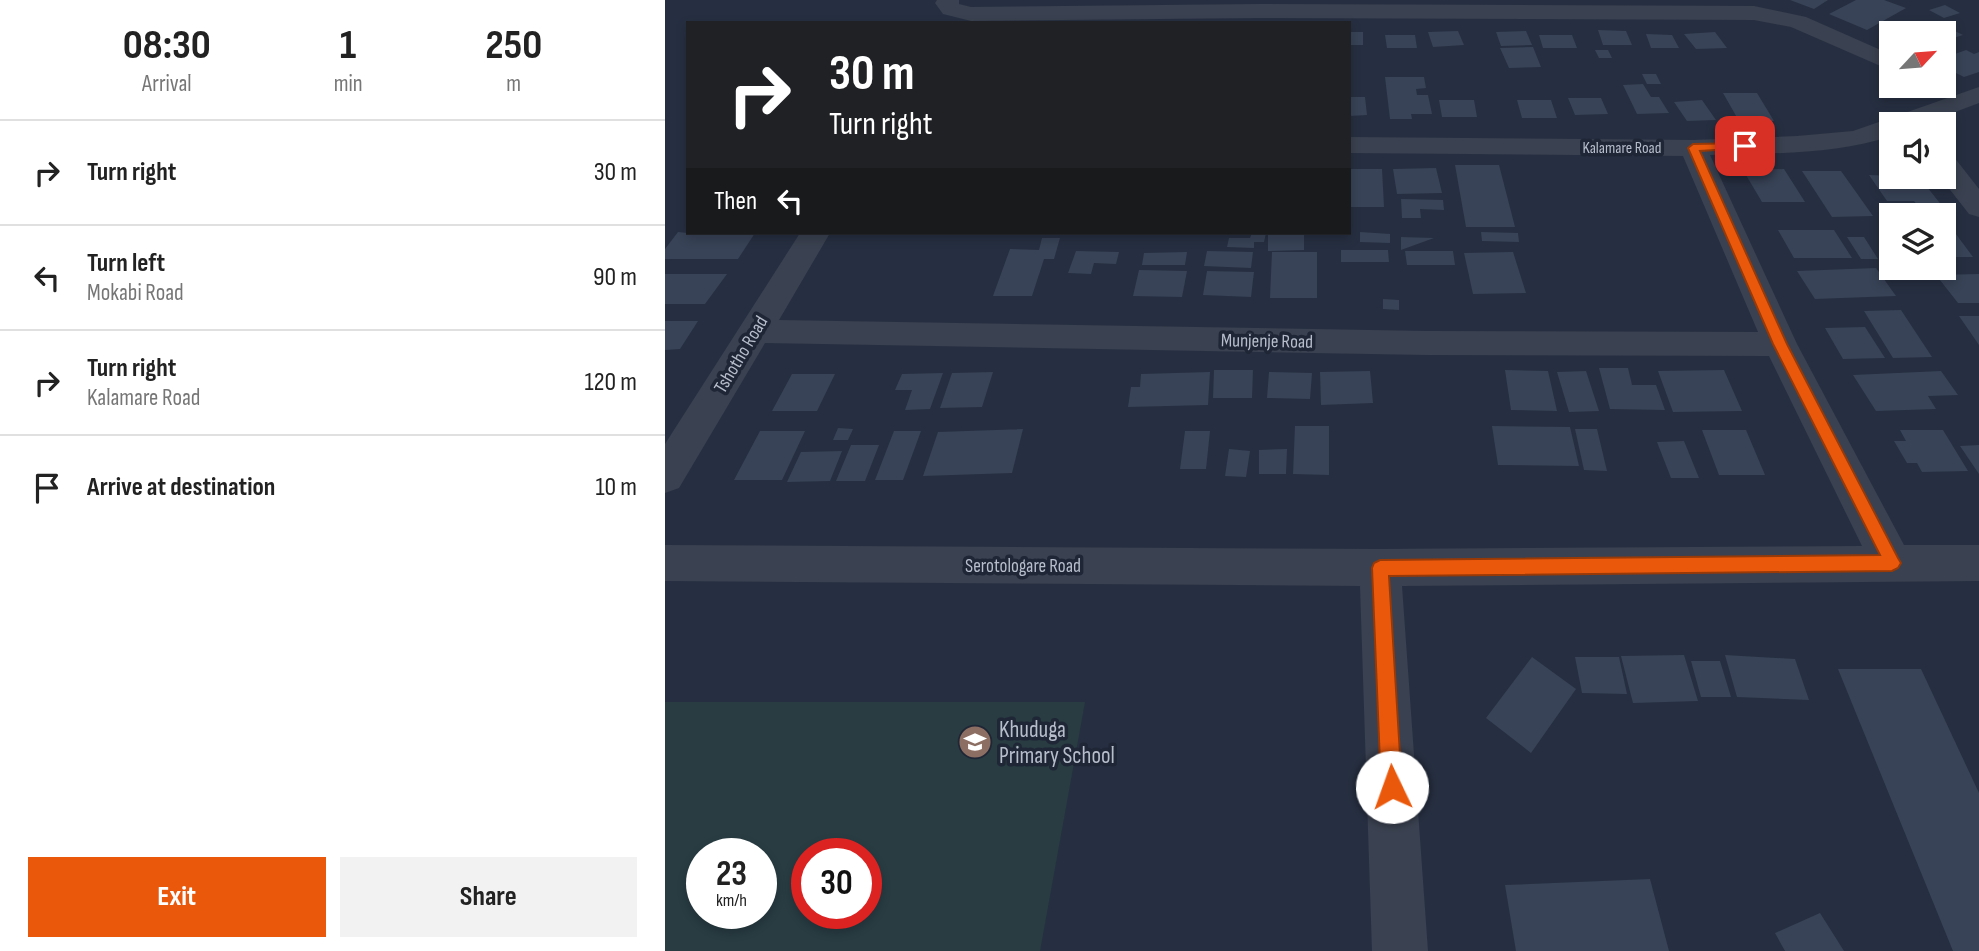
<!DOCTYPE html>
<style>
body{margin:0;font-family:"Sofia Sans Condensed",sans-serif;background:#f2f2f2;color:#222;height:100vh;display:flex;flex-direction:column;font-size:26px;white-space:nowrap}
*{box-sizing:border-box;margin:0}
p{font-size:23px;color:#767676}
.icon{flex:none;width:38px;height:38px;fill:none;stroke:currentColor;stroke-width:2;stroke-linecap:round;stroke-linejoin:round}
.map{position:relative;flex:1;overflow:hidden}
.sheet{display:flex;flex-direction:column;background:#fff;width:665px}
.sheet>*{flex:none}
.banner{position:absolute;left:21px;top:21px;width:665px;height:214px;border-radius:0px;box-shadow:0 4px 10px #0003;background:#202124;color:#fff;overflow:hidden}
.needle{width:46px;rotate:64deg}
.controls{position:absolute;left:1214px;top:21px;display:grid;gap:14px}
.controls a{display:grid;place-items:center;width:77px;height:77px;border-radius:0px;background:#fff;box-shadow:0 4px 10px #0003;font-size:35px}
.speed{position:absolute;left:21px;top:838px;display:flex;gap:14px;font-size:35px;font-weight:700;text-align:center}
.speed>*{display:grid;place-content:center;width:91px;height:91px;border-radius:50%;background:#fff;box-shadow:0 4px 10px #0003;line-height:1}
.speed small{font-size:18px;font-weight:400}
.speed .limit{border:10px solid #d22;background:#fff;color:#111}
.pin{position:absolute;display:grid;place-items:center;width:60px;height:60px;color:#fff;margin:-30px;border-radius:14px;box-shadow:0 4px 10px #0006}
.me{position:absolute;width:77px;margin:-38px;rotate:357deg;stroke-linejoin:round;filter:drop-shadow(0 0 5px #0008)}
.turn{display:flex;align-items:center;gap:24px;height:147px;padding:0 28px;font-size:32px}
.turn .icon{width:91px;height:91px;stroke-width:2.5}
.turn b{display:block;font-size:49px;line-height:60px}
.then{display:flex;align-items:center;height:66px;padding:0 28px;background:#0003;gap:14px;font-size:26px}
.eta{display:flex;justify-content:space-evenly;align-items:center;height:119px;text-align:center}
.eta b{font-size:42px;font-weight:700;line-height:49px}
.button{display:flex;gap:14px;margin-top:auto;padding:14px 28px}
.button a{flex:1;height:80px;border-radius:0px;background:#ea580c;color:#fff;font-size:28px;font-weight:700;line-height:80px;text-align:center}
.button a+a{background:#f2f2f2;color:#222}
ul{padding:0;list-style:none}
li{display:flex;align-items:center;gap:21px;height:105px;padding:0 28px;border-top:2px solid #e0e0e0}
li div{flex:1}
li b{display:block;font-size:26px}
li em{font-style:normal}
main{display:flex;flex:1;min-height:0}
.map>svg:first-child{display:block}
.green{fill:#283c42;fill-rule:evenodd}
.building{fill:#384357}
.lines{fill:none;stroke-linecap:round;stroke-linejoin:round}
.minor{fill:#3a4150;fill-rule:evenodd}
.route{fill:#ea580c;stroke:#983908;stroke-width:2}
.labels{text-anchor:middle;stroke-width:7;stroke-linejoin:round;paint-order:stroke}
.far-street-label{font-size:16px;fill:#b7bdcb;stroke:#1f2636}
.street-label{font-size:19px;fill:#b7bdcb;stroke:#1f2636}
.near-poi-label{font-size:23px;fill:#b7bdcb;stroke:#1f2636;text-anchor:start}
</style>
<main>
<section class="sheet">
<div class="eta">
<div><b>08:30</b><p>Arrival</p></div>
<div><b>1</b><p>min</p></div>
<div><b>250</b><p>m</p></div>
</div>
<ul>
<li><svg class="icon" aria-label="right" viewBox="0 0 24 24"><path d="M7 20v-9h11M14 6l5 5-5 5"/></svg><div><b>Turn right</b></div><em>30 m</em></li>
<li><svg class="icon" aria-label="left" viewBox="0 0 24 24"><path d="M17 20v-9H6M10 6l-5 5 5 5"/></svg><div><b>Turn left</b><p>Mokabi Road</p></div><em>90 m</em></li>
<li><svg class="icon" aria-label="right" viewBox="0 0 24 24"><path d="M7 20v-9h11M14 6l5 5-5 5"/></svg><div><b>Turn right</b><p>Kalamare Road</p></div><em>120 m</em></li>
<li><svg class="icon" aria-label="arrive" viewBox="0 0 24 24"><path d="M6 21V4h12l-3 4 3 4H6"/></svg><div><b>Arrive at destination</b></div><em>10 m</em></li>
</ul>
<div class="button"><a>Exit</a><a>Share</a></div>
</section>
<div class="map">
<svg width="1314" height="951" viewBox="0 0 1314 951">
<rect width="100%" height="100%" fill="#262f41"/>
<path class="green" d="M0 702H420L375 951H0ZM37 854H96V914H37ZM142 854H201V914H142Z"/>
<path class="building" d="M1125 0H1163L1149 9Z
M1191 0H1219L1241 8 1202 30 1164 14Z
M1280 5 1295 13 1279 18 1264 10Z
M1265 21 1280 26 1298 35 1279 41V33L1231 32Z
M933 30 961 31 967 45H938Z
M793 31 799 45 768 47 763 32Z
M861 31 867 45 836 46 831 32Z
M684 32H698V45H684Z
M1050 32 1062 48 1031 49 1019 34Z
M981 34 1007 35 1014 48H986Z
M720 35H750L752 48H722Z
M874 35H907L912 48H878Z
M868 47 876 67 844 68 835 48Z
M930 50H943L947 58H934Z
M1301 50 1309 54 1314 52V72L1299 77 1279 67V58Z
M977 74H991L996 84H982Z
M720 77H759L761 88 751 89 752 95H763L767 114H746L747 119H725Z
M978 84 986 97H994L1004 113 972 114 958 85Z
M1058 93H1092L1109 121H1074Z
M684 97H700L702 115 684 116Z
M903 98H936L943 114 910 115Z
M774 100H809L812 117H777Z
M852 100H886L892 118H857Z
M1037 100 1051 120 1022 121 1009 102Z
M790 165H834L850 227H801Z
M771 168 777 193 732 194 728 169Z
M684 169H717L719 207H684Z
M1119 169 1140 202H1097L1078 170Z
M1137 171H1176L1208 216 1167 217Z
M1204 175 1254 177 1290 222H1279V215H1260L1249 201H1222Z
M736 199 778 200 779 210 755 209 756 218H737Z
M1113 230H1169L1187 258H1129Z
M1279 230H1288L1308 257H1279Z
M13 232 23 233H90L73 259H0V249Z
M695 232 725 234V243L695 242Z
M816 232 853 233 854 242 817 241Z
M587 233H601L599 242H589V248L562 247 564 238H585Z
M603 233H639V250L603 251Z
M736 237 769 238 736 250Z
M1182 237H1199L1213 259H1196Z
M377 238H395L389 259H379L367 296H328L345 249 374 250Z
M676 250H723L724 262H676Z
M411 251 454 252 451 264 429 263 426 274 403 273Z
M542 251 588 252 586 268 539 266Z
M740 251H788L790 265H742Z
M522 252 520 265H477L479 253Z
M607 252H652V298H605Z
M848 252 861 293 808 294 799 253Z
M1211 268 1231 296 1150 299 1132 271Z
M474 270 522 271 517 297 468 296Z
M542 271 589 272 586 297 538 295Z
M0 274H62L40 304H0Z
M1314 274V303H1293L1271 275Z
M718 299 734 300V310L718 309Z
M1236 310 1267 357 1228 358 1199 311Z
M1294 316H1314V345Z
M0 321H33L15 349 0 350Z
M1200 327 1220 358 1178 359 1160 328Z
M934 368H963L967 385H991L1000 410 945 409Z
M549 370H588L587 398H548Z
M840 370 883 371 892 411 846 410Z
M1059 370 1077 411 1008 412 993 371Z
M705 371 708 403 656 405 655 372Z
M921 371 934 411 904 412 892 372Z
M1276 371 1293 395 1263 396 1271 409 1211 411 1188 375Z
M328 372 317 407 275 408 287 373Z
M545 372 543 405 463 407 466 387H475L476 374Z
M604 372 647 373 645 399 602 398Z
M278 373 265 409 240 410 247 390H230L237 374Z
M127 374H170L152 411H107Z
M630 426H664V475L628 474Z
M827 426 905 427 914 466 833 465Z
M173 428 188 429 183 440H168Z
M358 429 347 473 258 476 273 432Z
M910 429H932L942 471 919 470Z
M1037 430H1081L1100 475H1054Z
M1235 430H1278L1303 471 1257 472 1252 463H1242L1229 441H1241Z
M95 431H140L117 480H69Z
M229 431H256L238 480H210Z
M520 431H545L541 469H515Z
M1019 441 1034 478H1006L992 442Z
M186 445H214L200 481H171Z
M1314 445V474L1295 446Z
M564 449 585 451 581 477 560 476Z
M622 449 621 474H594V450Z
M177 451 165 481 122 482 136 452Z
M1019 655 1033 701 968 703 956 656Z
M1060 655 1130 659 1144 700 1072 697Z
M867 657 911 689 866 753 821 718Z
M910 657H954L962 694 917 693Z
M1026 661H1055L1066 697H1036Z
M1173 669H1256L1314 793V951H1288Z
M985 879 1004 951H851L840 885Z
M1155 913 1179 951H1120L1110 933Z"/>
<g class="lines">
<path class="minor" d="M272 0H294V4L306 7 594 4 1089 6 1141 17 1227 55V71L1126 27 1089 20 594 18 306 21 278 14 270 3Z
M1314 87V103L1258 124H1227V136C1169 155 1106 153 1045 155L1132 344 1239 545H1314V581L737 586 763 951H707L695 586 0 581V545L715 549 1197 546 1104 356 762 355 100 343 14 488 0 493V444L135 233H165L114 320 762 331 1093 332 1018 156 684 153V137L1028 140 1132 136 1188 131Z
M1279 155 1289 157 1314 189V217L1304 214 1275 177H1279Z"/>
</g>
<path class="route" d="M1080 143 1084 144V148L1035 151 1122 344 1233 558 1236 563 1233 568 1227 571 724 576 737 787 734 794 727 797 719 794 716 787 707 568 709 563 715 560 1215 555 1108 344 1023 148 1028 144Z"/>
<defs>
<symbol id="school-disc" viewBox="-11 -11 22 22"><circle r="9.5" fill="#8d6e63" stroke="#1f2636"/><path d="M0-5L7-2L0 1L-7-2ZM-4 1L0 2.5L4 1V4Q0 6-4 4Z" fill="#fff"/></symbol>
</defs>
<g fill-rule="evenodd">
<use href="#school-disc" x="291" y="723" width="38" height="38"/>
</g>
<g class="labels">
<g class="far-street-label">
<text x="957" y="153">Kalamare Road</text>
</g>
<g class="street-label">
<text transform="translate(602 340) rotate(1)" y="7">Munjenje Road</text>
<text transform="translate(75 354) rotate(-59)" y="7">Tshotho Road</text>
<text x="358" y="572">Serotologare Road</text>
</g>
<g class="near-poi-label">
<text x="334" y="737">Khuduga<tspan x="334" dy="26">Primary School</tspan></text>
</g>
</g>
</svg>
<div class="controls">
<a><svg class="needle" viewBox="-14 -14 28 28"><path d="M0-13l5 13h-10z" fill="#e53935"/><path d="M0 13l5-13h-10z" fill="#767676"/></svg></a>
<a><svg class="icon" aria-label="sound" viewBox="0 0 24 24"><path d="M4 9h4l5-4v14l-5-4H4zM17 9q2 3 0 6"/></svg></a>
<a><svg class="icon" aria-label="layers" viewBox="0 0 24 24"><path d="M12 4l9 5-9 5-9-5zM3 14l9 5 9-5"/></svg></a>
</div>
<div class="speed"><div>23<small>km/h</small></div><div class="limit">30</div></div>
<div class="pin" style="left:1080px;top:146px;background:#d93025"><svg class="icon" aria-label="arrive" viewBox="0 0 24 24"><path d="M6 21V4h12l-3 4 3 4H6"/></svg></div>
<svg class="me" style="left:727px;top:787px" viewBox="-20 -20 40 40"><circle r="19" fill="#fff"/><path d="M0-13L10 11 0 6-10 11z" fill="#ea580c"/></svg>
<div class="banner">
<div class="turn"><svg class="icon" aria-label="right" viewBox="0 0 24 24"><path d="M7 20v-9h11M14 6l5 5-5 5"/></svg><div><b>30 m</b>Turn right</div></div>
<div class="then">Then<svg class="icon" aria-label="left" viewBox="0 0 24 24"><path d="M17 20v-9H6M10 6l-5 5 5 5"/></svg></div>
</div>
</div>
</main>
